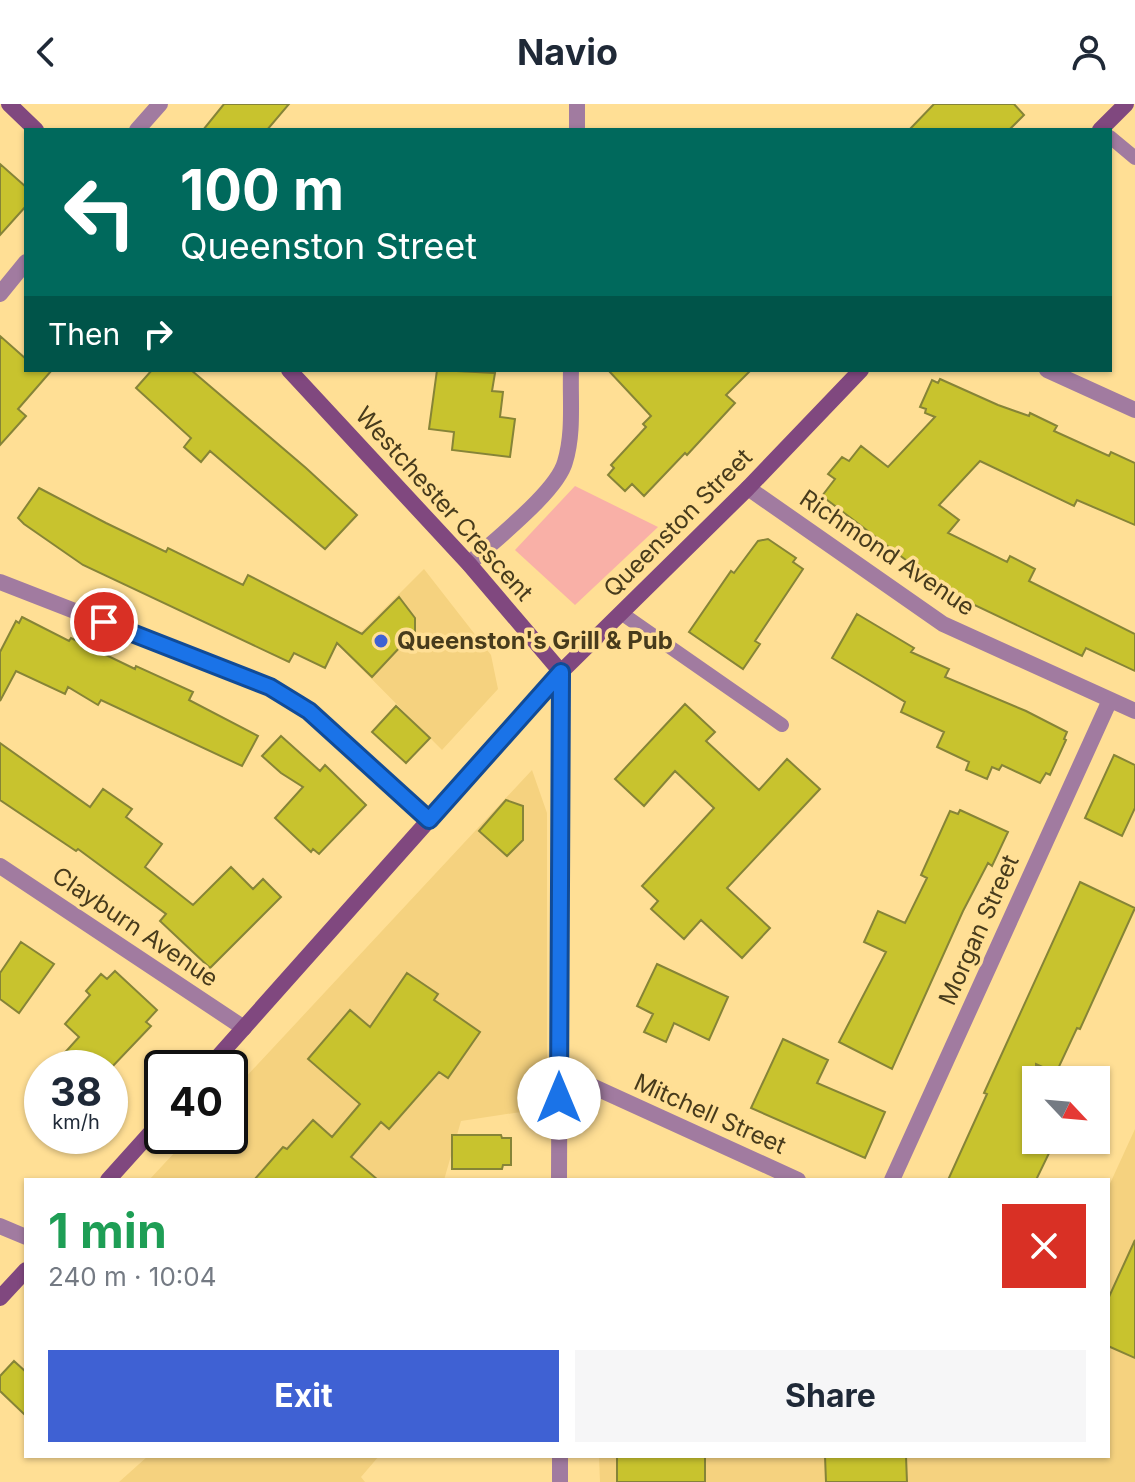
<!DOCTYPE html>
<meta charset="utf-8">
<style>
body{margin:0;font-family:Inter,sans-serif;background:#f6f6f7;color:#1f2937;height:100vh;display:flex;flex-direction:column;font-size:30px;white-space:nowrap}
*{box-sizing:border-box;margin:0}
p{font-size:26px;color:#747a83}
.icon{flex:none;width:44px;height:44px;fill:none;stroke:currentColor;stroke-width:2;stroke-linecap:round;stroke-linejoin:round}
.map{position:relative;flex:1;overflow:hidden}
.drawer{position:absolute;left:24px;top:1074px;width:1086px;height:280px;display:flex;flex-direction:column;background:#fff;border-radius:0px;box-shadow:0 2px 6px #0004}
.drawer>*{flex:none}
.banner{position:absolute;left:24px;top:24px;width:1088px;height:244px;border-radius:0px;box-shadow:0 2px 6px #0004;background:#00695c;color:#fff;overflow:hidden}
.needle{width:52px;rotate:116deg}
.controls{position:absolute;left:1022px;top:962px;display:grid;gap:16px}
.controls a{display:grid;place-items:center;width:88px;height:88px;border-radius:0px;background:#fff;box-shadow:0 2px 6px #0004;font-size:40px}
.speed{position:absolute;left:24px;top:946px;display:flex;gap:16px;font-size:40px;font-weight:700;text-align:center}
.speed>*{display:grid;place-content:center;width:104px;height:104px;border-radius:50%;background:#fff;box-shadow:0 2px 6px #0004;line-height:1}
.speed small{font-size:20px;font-weight:400}
.speed .limit{border:4px solid #111;border-radius:12px;background:#fff;color:#111}
.pin{position:absolute;display:grid;place-items:center;width:68px;height:68px;color:#fff;margin:-34px;border:4px solid #fff;border-radius:50%;box-shadow:0 2px 8px #0007}
.me{position:absolute;width:88px;margin:-44px;rotate:0deg;stroke-linejoin:round;filter:drop-shadow(0 0 6px #0008)}
.turn{display:flex;align-items:center;gap:28px;height:168px;padding:0 24px;font-size:36px}
.turn .icon{width:104px;height:104px;stroke-width:2.5}
.turn b{display:block;font-size:56px;line-height:68px}
.then{display:flex;align-items:center;height:76px;padding:0 24px;background:#0003;gap:16px;font-size:30px}
.round{display:grid;place-items:center;flex:none;width:84px;height:84px;border-radius:0px;background:#f6f6f7}
.headline{display:flex;align-items:center;justify-content:space-between;height:136px;padding:0 24px}
h1{font-size:48px;font-weight:700;line-height:60px;color:#1e9e55}
.primary-button{display:flex;gap:16px;margin-top:auto;padding:16px 24px}
.primary-button a{flex:1;height:92px;border-radius:0px;background:#3f61d3;color:#fff;font-size:32px;font-weight:700;line-height:92px;text-align:center}
.primary-button a+a{background:#f6f6f7;color:#1f2937}
header{display:flex;justify-content:space-between;align-items:center;height:104px;padding:0 24px;background:#fff;font-size:36px;font-weight:700}
.map>svg:first-child{display:block}
.built{fill:#f5d27f}
.green{fill:#f9b0a7}
.building{fill:#c8c32e;stroke:#868437;stroke-width:2}
.lines{fill:none;stroke-linecap:round;stroke-linejoin:round}
.service{stroke:#a17ba0;stroke-width:14}
.minor{stroke:#a17ba0;stroke-width:16}
.tertiary{stroke:#a17ba0;stroke-width:16}
.secondary{stroke:#80487f;stroke-width:16}
.route-casing{stroke:#114b97;stroke-width:20}
.route{stroke:#1a73e8;stroke-width:14}
.poi-dot{fill:#3f61d3;stroke:#ffdf95;stroke-width:3}
.labels{text-anchor:middle;stroke-width:7;stroke-linejoin:round;paint-order:stroke}
.street-label{font-size:24px;fill:#473b1c;stroke:#ffdf95}
.poi-label{font-size:24px;font-weight:bold;fill:#473b1c;stroke:#ffdf95;text-anchor:start}
</style>
<header><svg class="icon" aria-label="back" viewBox="0 0 24 24"><path d="M15 5l-7 7 7 7"/></svg>Navio<svg class="icon" aria-label="person" viewBox="0 0 24 24"><circle cx="12" cy="8" r="4"/><path d="M4 21q1-7 8-7t8 7"/></svg></header>
<div class="map">
<svg width="1135" height="1378" viewBox="0 0 1135 1378">
<rect width="100%" height="100%" fill="#ffdf95"/>
<path class="built" d="M424 465 491 551 498 585 442 646 343 546Z
M532 666 547 709V1004L461 1017 444 1076H149L190 1032H230V990Z
M1135 1025V1378H600L599 1352H1108V1084Z
M148 1352H379L361 1373 365 1378H119Z"/>
<path class="green" d="M575 382 658 423 575 501 515 446Z"/>
<path class="building" d="M224 0H289L267 26H203Z
M934 0H1014L1024 11 1009 26H909Z
M0 60 26 83V102L0 131Z
M0 232 26 255V266H52L18 305 26 312 0 341Z
M152 266H191L306 364 357 411 325 445 210 347 201 358 184 343 191 334 136 284Z
M437 266 495 269 492 287 503 288 500 313 515 315 510 353 452 346 454 328 429 325Z
M608 266H751L726 291 735 299 687 351 685 349 644 392 632 380 625 387 608 371 614 364 611 361 646 323 643 320 651 312Z
M940 275 998 301 1029 312 1030 309 1057 322 1054 327 1109 352 1111 348 1135 359V421L1077 396 1074 402 980 357 939 401 959 416 948 429 1007 458 1010 452 1035 465 1029 477 1135 530V567L1086 544 1082 552 949 489 822 392 835 375 828 370 842 353 849 357 861 342 888 363 935 313 925 309 926 305 920 303 932 276 938 279Z
M39 384 106 419 166 448 168 444 243 481 248 471 362 530 399 493 415 514V527L372 573 337 539 325 564 294 549 289 558 83 461 24 420 18 414Z
M768 435 796 454 793 458 803 465 755 537 760 540 743 565 689 528 731 467 734 469 758 437Z
M857 510 914 544 911 548 949 565 945 573 1026 607 1067 628 1064 635 1066 636 1050 671 1046 669 1040 679 1002 661 999 666 992 663 987 675 966 666 969 658 937 643 944 628 901 608 905 598 832 554Z
M22 513 69 537 71 534 135 565 136 562 193 588 189 596 258 632 242 662 101 596 98 601 68 583 65 590 16 567 0 597V548L16 517 19 519Z
M685 600 715 628 706 637 759 686 787 655 820 685 727 784 770 824 742 854 701 816 684 835 651 805 658 797 642 782 714 704 675 667 644 702 615 675Z
M396 602 430 634 406 659 372 628Z
M281 632 320 667 325 661 366 701 319 750 313 745 311 748 275 714 303 683 281 669 262 652Z
M0 639 90 703 103 685 132 705 126 713 162 740 145 763 193 801 231 763 253 785 263 775 281 793 210 864 160 817 166 810 78 745 76 747 0 696Z
M1114 651 1135 661V704L1122 732 1085 714Z
M506 696 523 702V736L507 752 479 727Z
M960 706 1008 728 992 762 988 759 963 807 892 965 839 938 886 848 864 838 878 807 905 819 927 774 921 771 950 707 958 710Z
M1080 778 1135 804 1080 925 1077 924 1056 969 1036 960V1036L1052 1043 1036 1076H948L987 990 984 989Z
M21 838 54 860 19 909 0 895V869Z
M657 860 728 893 709 936 674 919 666 938 644 928 653 910 637 902Z
M115 867 157 906 146 918 151 922 111 964H51L79 933 65 920 90 891 86 887 101 870 107 875Z
M407 869 438 890 434 896 480 928 448 974 439 968 389 1025 381 1018 351 1053 378 1076H254L283 1043 287 1045 313 1016 332 1033 360 1000 308 955 350 906 370 923Z
M783 935 828 956 817 979 885 1008 865 1054 751 1004Z
M452 1031H501L502 1034H511V1061H503L502 1065H452Z
M1135 1136V1254L1108 1242V1195Z
M14 1257 26 1268V1312L0 1287V1272Z
M617 1352H705V1378H617Z
M825 1352H906L907 1378H826Z"/>
<g class="lines">
<path class="service" d="M1110 33 1135 54
M621 509 782 621"/>
<path class="minor" d="M137 26 160 0
M577 26V0
M0 190 26 158
M1047 266 1135 306
M748 384 943 520 1135 607
M469 460C493 437 557 388 565 358 574 329 570 296 571 266
M0 478 270 583 309 607 429 716
M0 762 244 924
M559 967 798 1076
M892 1076 1110 596
M0 1122 26 1133"/>
<path class="tertiary" d="M559 1076 561 568
M560 1352V1378"/>
<path class="secondary" d="M9 0 36 26
M1100 26 1126 0
M289 266 469 460 561 568
M208 964 561 568 748 384 861 266
M108 1076 162 1016
M0 1194 26 1166"/>
</g>
<g class="lines">
<defs>
<path id="route" d="M104 518 270 583 309 607 429 716 561 568 559 994"/>
</defs>
<use href="#route" class="route-casing"/>
<use href="#route" class="route"/>
</g>
<circle class="poi-dot" cx="381" cy="537" r="8"/>
<g class="labels">
<g class="street-label">
<text transform="translate(444 400) rotate(48)" y="8">Westchester Crescent</text>
<text transform="translate(678 419) rotate(-45)" y="8">Queenston Street</text>
<text transform="translate(887 449) rotate(34)" y="8">Richmond Avenue</text>
<text transform="translate(135 823) rotate(34)" y="8">Clayburn Avenue</text>
<text transform="translate(979 826) rotate(-66)" y="8">Morgan Street</text>
<text transform="translate(710 1010) rotate(24)" y="8">Mitchell Street</text>
</g>
<g class="poi-label">
<text x="397" y="545">Queenston's Grill &amp; Pub</text>
</g>
</g>
</svg>
<div class="controls">
<a><svg class="needle" viewBox="-14 -14 28 28"><path d="M0-13l5 13h-10z" fill="#e53935"/><path d="M0 13l5-13h-10z" fill="#747a83"/></svg></a>
</div>
<div class="speed"><div>38<small>km/h</small></div><div class="limit">40</div></div>
<div class="pin" style="left:104px;top:518px;background:#d93025"><svg class="icon" aria-label="arrive" viewBox="0 0 24 24"><path d="M6 21V4h12l-3 4 3 4H6"/></svg></div>
<svg class="me" style="left:559px;top:994px" viewBox="-20 -20 40 40"><circle r="19" fill="#fff"/><path d="M0-13L10 11 0 6-10 11z" fill="#1a73e8"/></svg>
<div class="banner">
<div class="turn"><svg class="icon" aria-label="left" viewBox="0 0 24 24"><path d="M17 20v-9H6M10 6l-5 5 5 5"/></svg><div><b>100 m</b>Queenston Street</div></div>
<div class="then">Then<svg class="icon" aria-label="right" viewBox="0 0 24 24"><path d="M7 20v-9h11M14 6l5 5-5 5"/></svg></div>
</div>
<section class="drawer">
<div class="headline"><div><h1>1 min</h1><p>240 m · 10:04</p></div><a class="round" style="background:#d93025;color:#fff"><svg class="icon" aria-label="close" viewBox="0 0 24 24"><path d="M6 6l12 12M18 6L6 18"/></svg></a></div>
<div class="primary-button"><a>Exit</a><a>Share</a></div>
</section>
</div>
